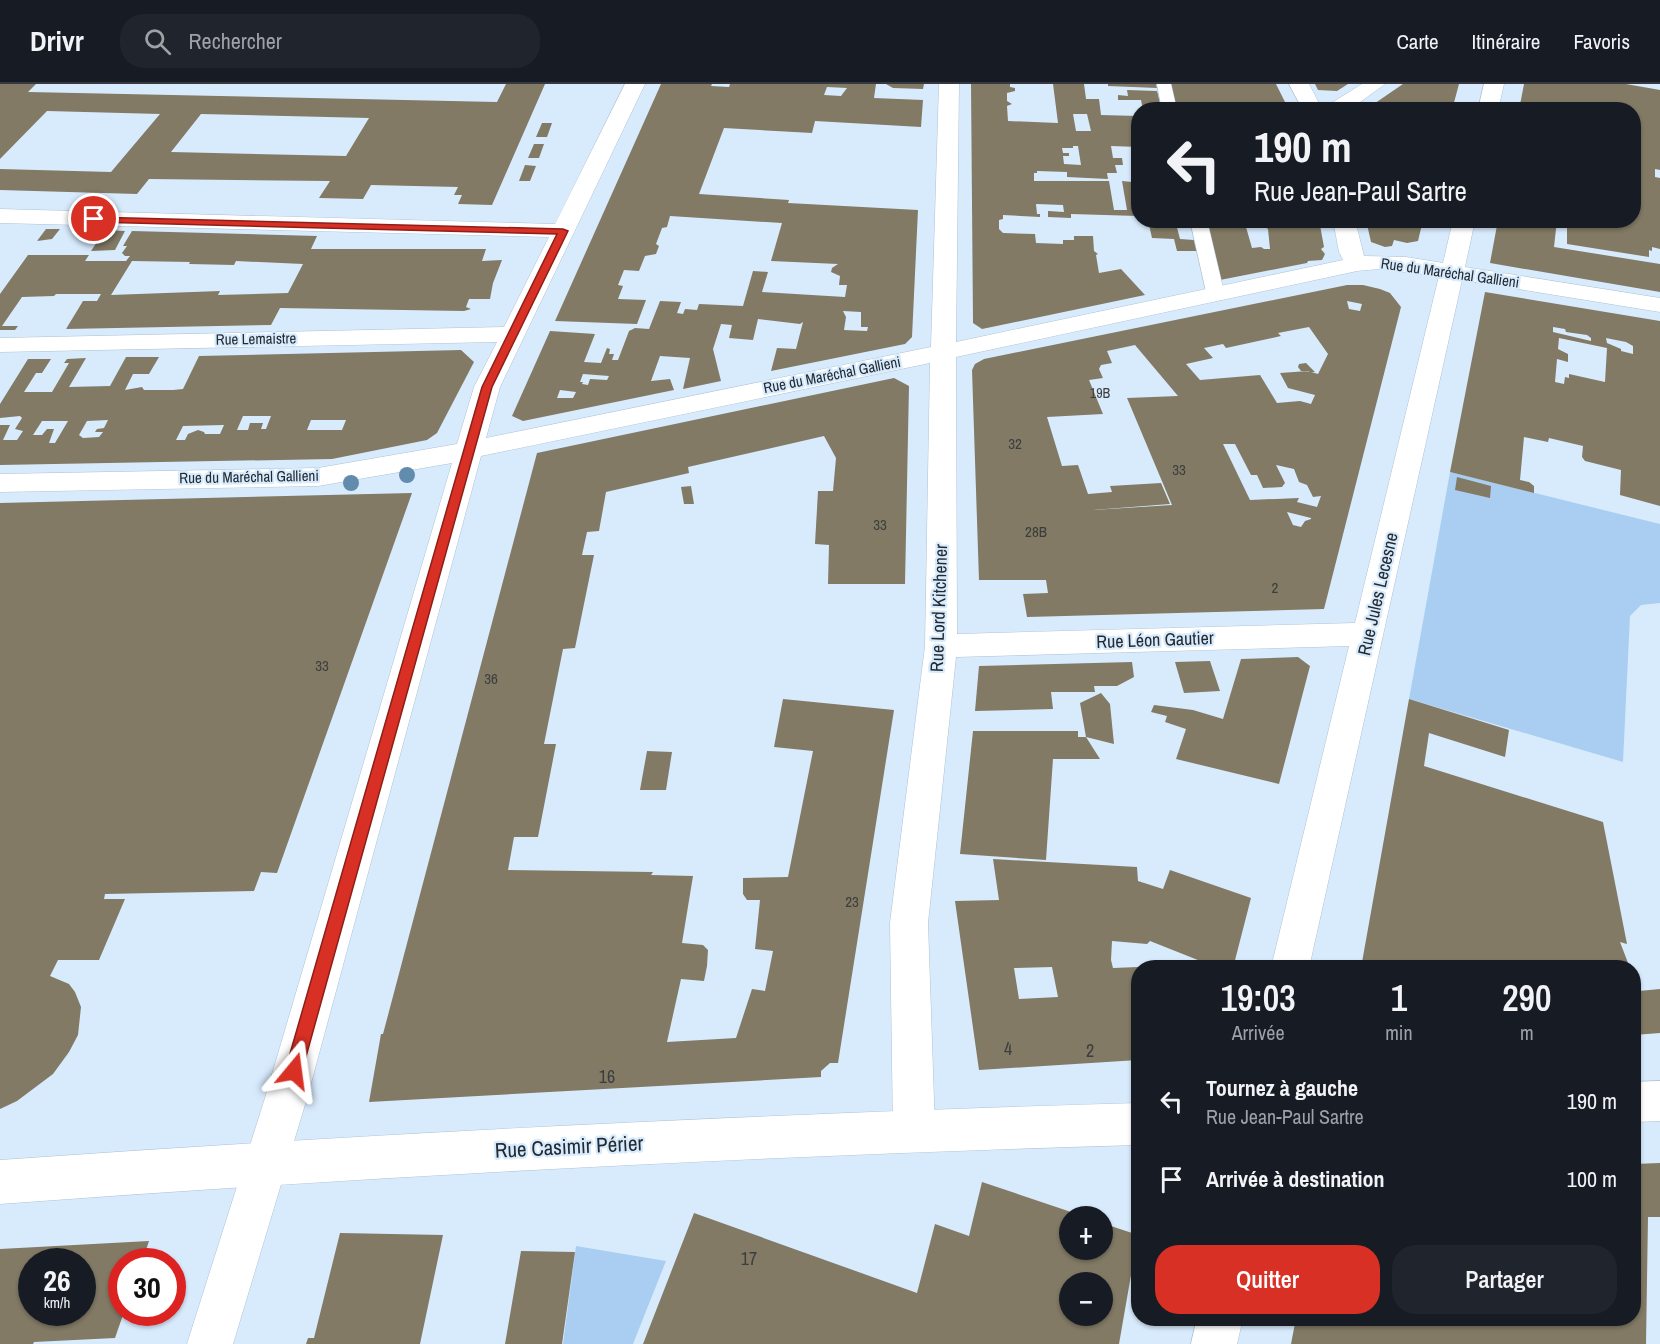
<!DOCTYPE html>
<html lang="fr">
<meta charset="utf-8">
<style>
body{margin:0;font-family:"Archivo Narrow",sans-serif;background:#20242c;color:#f1f3f6;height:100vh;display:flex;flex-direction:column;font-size:22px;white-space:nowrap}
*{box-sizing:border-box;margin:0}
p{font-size:20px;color:#9ea1a6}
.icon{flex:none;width:33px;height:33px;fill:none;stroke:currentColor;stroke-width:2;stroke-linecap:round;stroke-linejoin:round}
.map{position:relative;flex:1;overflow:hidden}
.drawer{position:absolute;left:1131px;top:876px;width:510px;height:366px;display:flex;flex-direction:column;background:#171b24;border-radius:24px;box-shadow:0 2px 4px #0004}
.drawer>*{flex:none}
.top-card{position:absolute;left:1131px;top:18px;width:510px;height:126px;border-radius:24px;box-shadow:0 2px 4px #0004;background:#171b24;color:#f1f3f6;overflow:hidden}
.fabs{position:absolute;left:1059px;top:1122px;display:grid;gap:12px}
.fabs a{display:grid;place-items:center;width:54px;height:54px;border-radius:50%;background:#171b24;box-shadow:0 2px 4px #0004;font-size:30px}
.speed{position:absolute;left:18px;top:1164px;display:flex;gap:12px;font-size:30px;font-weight:700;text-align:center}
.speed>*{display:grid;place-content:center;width:78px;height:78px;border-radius:50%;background:#171b24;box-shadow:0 2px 4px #0004;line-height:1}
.speed small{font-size:15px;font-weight:400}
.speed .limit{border:9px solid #d22;background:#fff;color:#111}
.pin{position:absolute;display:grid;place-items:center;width:51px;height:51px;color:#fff;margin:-26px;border:3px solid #fff;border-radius:50%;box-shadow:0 2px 6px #0007}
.me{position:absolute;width:66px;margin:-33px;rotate:16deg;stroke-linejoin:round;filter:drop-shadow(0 0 4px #0008)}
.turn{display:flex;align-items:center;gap:21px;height:126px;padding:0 24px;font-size:27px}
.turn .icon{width:78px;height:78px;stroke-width:2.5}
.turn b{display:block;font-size:42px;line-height:51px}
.eta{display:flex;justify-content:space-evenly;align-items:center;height:102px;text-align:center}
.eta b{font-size:36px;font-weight:600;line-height:42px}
.action{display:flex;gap:12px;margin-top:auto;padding:12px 24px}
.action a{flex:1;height:69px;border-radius:24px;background:#d93025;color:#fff;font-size:24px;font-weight:600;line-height:69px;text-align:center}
.action a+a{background:#20242c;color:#f1f3f6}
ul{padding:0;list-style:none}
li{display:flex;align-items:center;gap:18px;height:78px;padding:0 24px}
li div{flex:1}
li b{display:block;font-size:22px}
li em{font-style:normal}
header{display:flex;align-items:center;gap:36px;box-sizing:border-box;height:84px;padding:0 30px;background:#171b24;border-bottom:2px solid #363941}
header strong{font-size:28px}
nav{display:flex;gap:33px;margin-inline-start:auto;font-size:21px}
.search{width:420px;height:54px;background:#20242c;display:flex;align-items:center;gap:15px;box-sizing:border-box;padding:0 21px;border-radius:24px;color:#9ea1a6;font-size:22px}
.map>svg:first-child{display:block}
.green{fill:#aacef1}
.building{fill:#827a65;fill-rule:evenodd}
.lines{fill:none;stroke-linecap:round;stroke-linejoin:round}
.lane-casing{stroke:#afc1d3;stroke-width:1}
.street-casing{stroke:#afc1d3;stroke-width:1}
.secondary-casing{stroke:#afc1d3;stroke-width:1}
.lane{fill:#fff;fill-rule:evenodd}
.street{fill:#fff;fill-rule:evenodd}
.secondary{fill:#fff;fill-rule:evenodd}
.tree{fill:#628cad}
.route{fill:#d93025;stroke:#8d1f18;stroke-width:1.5}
.labels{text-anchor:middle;stroke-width:4.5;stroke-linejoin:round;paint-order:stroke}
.far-number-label{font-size:14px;fill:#3b3e3e}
.far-street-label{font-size:15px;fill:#232a31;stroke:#d8ebfd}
.number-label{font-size:15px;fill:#3b3e3e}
.street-label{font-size:18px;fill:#232a31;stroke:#d8ebfd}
.near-number-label{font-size:18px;fill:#3b3e3e}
.near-street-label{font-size:21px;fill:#232a31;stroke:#d8ebfd}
</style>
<header>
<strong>Drivr</strong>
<div class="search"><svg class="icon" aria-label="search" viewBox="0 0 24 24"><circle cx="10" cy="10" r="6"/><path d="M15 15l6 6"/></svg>Rechercher</div>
<nav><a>Carte</a><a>Itinéraire</a><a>Favoris</a></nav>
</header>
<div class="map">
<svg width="1660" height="1260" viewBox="0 0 1660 1260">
<rect width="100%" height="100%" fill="#d8ebfd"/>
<path class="green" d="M1450 388 1660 440V519L1641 521 1630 532 1623 678 1409 615Z
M576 1162 666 1177 633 1260H563Z"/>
<path class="building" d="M0 0H36L28 8 497 18 506 0H545L492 121 458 120 462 111H454L458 103 371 101 363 115 319 114 330 97H329L149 95 137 110 0 106V85L111 88 160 30 47 27 0 75ZM201 30 369 34 346 72 171 68Z
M661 0H712L711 2 729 3 730 0H876L874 14 923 16 921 43 815 37 812 49 724 44 699 110 789 116 788 119 918 126 912 253 905 260 771 287 777 264 796 265 803 238 800 240 758 235 753 256 729 254 732 241 721 240 713 265 721 297 683 305 690 274 660 272 651 297 670 295 674 306 523 337 512 332 550 247 595 250 584 278 601 279 607 264 610 265 609 270H614L612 276H618L629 247 635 244 649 245 660 217 681 218 677 229 683 230 685 225 697 226 699 220 743 222 753 187 768 188 762 208 845 213 847 201H839L840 192 831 188 832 184 838 180 771 177 782 139 670 132 667 143 662 144 656 160 659 162 656 170 645 172 639 187 624 186 618 201 623 202 618 215 646 216 637 240 555 237ZM827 3 847 4 841 12 824 11ZM843 227 861 228V243H868L867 247 844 246 846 233ZM583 290 609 292 607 296 590 295 588 301 582 300 583 298H580ZM560 306 576 308 573 314H557Z
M886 0H924L923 5 893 4Z
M971 0H1010V3L1015 4V7L1007 9V17L1012 20 1007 22 1008 37 1058 39 1053 0H1084L1086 15H1099L1101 31 1138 32V63L1111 62 1113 74H1122L1123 81H1115L1117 89H1107L1108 95 1067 93V88L1037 87V89H1034V97H1109L1114 126H1127L1122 97 1132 98 1131 90H1138V132L1071 130V134L1048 133V127L1064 128 1063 121 1036 120 1037 130H1040V133L1003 131V135L999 136V145L1003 149 1035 150 1036 159 1063 160V156H1074V152H1093L1094 167 1098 170 1096 171 1099 189 1121 185 1145 211 982 245 973 239ZM1073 30H1087L1091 47H1076ZM1073 62H1078L1081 81 1064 80 1063 72H1069V69H1063L1062 64H1073Z
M1108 0H1156L1157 4 1108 2Z
M1168 0H1276L1289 26 1174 22Z
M1315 0H1348L1337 7 1318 6Z
M1403 0H1459L1452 26H1419L1413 23 1415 26H1365Z
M1524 0H1626L1660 6V86L1655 85V93L1660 94V165L1652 163V167L1649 166V173L1567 160V136H1634V26H1519Z
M1127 6 1157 7 1162 26H1143L1141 16H1118V11L1128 12Z
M542 39H552L547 53H536Z
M534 60H544L539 74H528Z
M525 81 536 82 530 97H519Z
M1148 136H1175L1180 155 1194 156 1197 167H1177L1174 155 1152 154Z
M1203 136H1244L1252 164 1261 163 1264 165H1270L1268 145 1262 141 1264 138 1319 136 1324 163 1321 165 1325 170 1322 176 1308 177 1307 179 1220 196Z
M1366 136H1423L1418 157 1407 159 1394 156 1392 162 1385 163 1371 158Z
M1498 136H1557L1554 163 1660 180V208L1490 179Z
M46 145H60L52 155 37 157Z
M105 146 125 147 115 166 91 167Z
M132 147 317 152 311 165H486L482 177 502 176 493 199 490 215H469L466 223 471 225 464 227 280 224 271 241 66 245 83 217H97L101 210H56L54 212 22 213 2 242H18L15 246H0V210L28 171H89L85 177H126L130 172H125L122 169 127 162H123ZM132 177 190 178 189 180 234 181 236 177 303 180 288 209 218 211 220 207 111 211Z
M1347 201H1363L1380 205 1390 209 1401 223 1324 525 1027 533 1023 510 1048 509 1046 496H979L972 286 975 280 984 275ZM1347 217 1362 220 1360 227 1349 225ZM1309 243 1328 270 1318 290 1308 287 1280 289 1288 304 1315 311 1311 320 1300 317 1277 319 1260 291 1200 296 1186 280 1213 274 1204 264 1223 260 1226 264 1281 252 1278 249ZM1135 261 1178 312 1127 314 1172 421 1093 426 1170 420 1161 399 1110 402 1112 408 1088 410 1078 381 1062 382 1047 333 1103 330 1089 296 1103 294 1099 285 1101 281 1112 279 1107 267ZM1223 360H1235L1251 391H1257L1263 404 1282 403 1285 399 1276 381 1294 385 1299 398 1307 401 1313 413 1321 412 1317 423 1297 418 1299 414 1250 416ZM1287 428 1311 434V435L1305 437 1301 443 1293 441Z
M1485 208 1660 237V422L1620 411 1621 386 1585 377 1582 373 1583 362 1549 354 1548 358 1524 353 1520 396 1529 398 1534 402V409L1450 388ZM1553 243 1565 245 1566 248 1587 251 1591 254V257L1553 248ZM1559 254 1607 264 1605 298 1569 290V294L1565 293 1564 300 1555 298 1557 275 1568 278V270L1558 265ZM1606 254 1626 258 1633 262V270L1621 267V265L1607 259Z
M461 266 474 278 437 349 427 356 332 375 0 381V341H10L3 356H17L23 347 15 345 22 334 20 332 0 334V320L28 275H51L42 289H36L24 308H52L69 279H64L67 275 86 274 69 303 110 302 126 273H159L149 290H133L125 306 142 303 144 306H173L183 305 199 272ZM243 332H271L266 345H261L263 339H250L248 346H237ZM108 336 104 344 97 345 95 348H103L99 353 83 354 79 351 87 337ZM311 336H346L342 346H307ZM42 337H68L55 359H49L54 345H47L42 351H33ZM224 341 220 350H205L204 348 198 346 188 350 185 356H176L183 342Z
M1306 279 1315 288 1301 287 1298 283 1299 280Z
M894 294 909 302 905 500H828L829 461 815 460 818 407H833L836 374 824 352 688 383 689 389 606 408 599 447 587 448 582 471H594L575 564 563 565 544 660H556L538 753H514L508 786 653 788 651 791 693 792 682 859 703 861 708 866 707 882 704 897 681 895 667 958 736 954 752 905 765 907 773 867 755 865 760 816H747L743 810V794L788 793 813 667 774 663 783 615 894 626 838 979H830L821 987V993L369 1018 381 950H383L537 369Z
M1457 393 1491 402 1490 414 1455 406Z
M691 402 694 420H684L681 403Z
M412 409 277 789 261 788 254 807 105 810 104 815H125L99 876H58L50 892 69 900 75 908 81 923 78 951 69 968 53 990 17 1017 0 1025V419Z
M1298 573 1310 582 1279 700 1176 675 1186 645 1165 638 1167 632 1151 628 1154 621 1193 626 1223 635 1241 575Z
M1210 577 1220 607 1184 609 1175 578Z
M1132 578 1134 593 1117 602H1094L1095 608H1051L1053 625 975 627 979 582Z
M1101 609 1110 620 1114 660 1086 653 1080 619Z
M1409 615 1509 646 1505 673 1429 649 1424 682 1603 738 1627 860 1620 858 1630 884H1361Z
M973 647H1078V653H1086L1100 675H1053L1046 776 960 770Z
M647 667 672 668 666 706H640Z
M993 775 1137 783 1138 797 1163 805 1170 786 1251 814 1233 884H1218L1150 857 1147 860 1112 857 1111 876 1113 884 1138 883V976L979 986 955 817 999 816ZM1052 883 1058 913 1019 915 1014 884Z
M1634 893 1639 907 1660 905V949L1634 951Z
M1660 1079V1133H1648L1646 1260H1291L1296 1234H1634V1080Z
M982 1098 1083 1132H1070V1166H1102V1139L1138 1151 1119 1260H643L694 1129 917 1209 935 1140 969 1152ZM1070 1198H1102V1232H1070Z
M340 1149 443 1151 420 1260H306L308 1254H314Z
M149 1157 142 1178H122V1228H124L115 1254 34 1258 33 1260H0V1165ZM32 1178H82V1228H32Z
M521 1167 575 1168 562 1260H505Z"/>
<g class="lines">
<defs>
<path id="lane" d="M1157 0H1171L1177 26H1162Z
M1190 136H1207L1225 212 1222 216H1210L1207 212Z"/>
<path id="street" d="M625 0H645L500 303 486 354 931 263 939 0H959L956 258 1343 176 1339 168 1333 136H1355L1364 172 1406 173 1443 179 1453 136H1475L1465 183 1660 214V228L1462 196 1309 884H1271L1349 562 956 573 928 839 935 1046 929 1061 914 1067 899 1061 893 1046 890 839 925 562 930 279 481 372 307 1014 233 1260H187L265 1014 452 379 318 402 0 408V390L318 384 457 360 474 303 497 258 0 268V254L504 243 549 153 0 139V125L555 140ZM1379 185 1439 192 1355 539 957 550 956 273 1357 187Z
M1289 0H1309L1322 25 1362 0H1385L1349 26H1303Z
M1484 0H1504L1498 26H1478Z
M1197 1234H1243L1237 1260H1191Z"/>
<path id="secondary" d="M1660 997V1037L1634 1038V998Z
M1138 1019V1061C758 1072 379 1092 0 1120V1076C379 1049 758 1030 1138 1019Z"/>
</defs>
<use href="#lane" class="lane-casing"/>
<use href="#street" class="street-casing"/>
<use href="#secondary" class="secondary-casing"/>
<use href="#lane" class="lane"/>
<use href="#street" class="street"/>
<use href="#secondary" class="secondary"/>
</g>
<g class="tree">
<circle cx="407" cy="391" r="8"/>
<circle cx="351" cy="399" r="8"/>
</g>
<path class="route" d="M91 133 563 145 568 147 492 303 302 987 300 993 294 996 288 993 285 987 482 303 557 150 94 138 90 135Z"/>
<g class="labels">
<g class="far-number-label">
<text x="1100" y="314">19B</text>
</g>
<g class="far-street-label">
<text transform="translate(1450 189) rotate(8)" y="5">Rue du Maréchal Gallieni</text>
<text transform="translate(256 255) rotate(-1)" y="5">Rue Lemaistre</text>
<text transform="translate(832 291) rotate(-11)" y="5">Rue du Maréchal Gallieni</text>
<text transform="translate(249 393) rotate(-1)" y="5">Rue du Maréchal Gallieni</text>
</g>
<g class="number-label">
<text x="1015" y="365">32</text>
<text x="1179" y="391">33</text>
<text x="880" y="446">33</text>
<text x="1036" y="453">28B</text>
<text x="1275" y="509">2</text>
<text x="322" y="587">33</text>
<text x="491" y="600">36</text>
<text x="852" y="823">23</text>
</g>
<g class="street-label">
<text transform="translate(1378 510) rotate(-77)" y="6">Rue Jules Lecesne</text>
<text transform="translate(939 524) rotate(-88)" y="6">Rue Lord Kitchener</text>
<text transform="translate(1155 556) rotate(-2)" y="6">Rue Léon Gautier</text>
</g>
<g class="near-number-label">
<text x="1008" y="971">4</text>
<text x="1090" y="973">2</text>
<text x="607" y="999">16</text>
<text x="749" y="1181">17</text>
</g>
<g class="near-street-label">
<text transform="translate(569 1063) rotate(-3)" y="7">Rue Casimir Périer</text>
</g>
</g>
</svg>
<div class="fabs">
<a>+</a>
<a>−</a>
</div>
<div class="speed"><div>26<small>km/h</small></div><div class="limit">30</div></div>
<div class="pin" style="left:94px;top:135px;background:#d93025"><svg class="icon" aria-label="arrive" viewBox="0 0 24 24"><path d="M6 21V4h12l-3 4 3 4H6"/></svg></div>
<svg class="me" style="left:294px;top:987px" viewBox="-20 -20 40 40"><path d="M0-17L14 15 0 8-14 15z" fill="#d93025" stroke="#fff" stroke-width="4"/></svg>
<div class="top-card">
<div class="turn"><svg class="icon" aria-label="left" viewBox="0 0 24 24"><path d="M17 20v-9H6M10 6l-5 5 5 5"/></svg><div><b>190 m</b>Rue Jean-Paul Sartre</div></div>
</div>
<section class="drawer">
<div class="eta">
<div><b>19:03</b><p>Arrivée</p></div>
<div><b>1</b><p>min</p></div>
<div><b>290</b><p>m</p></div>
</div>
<ul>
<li><svg class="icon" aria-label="left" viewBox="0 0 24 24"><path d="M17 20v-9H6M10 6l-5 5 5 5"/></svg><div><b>Tournez à gauche</b><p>Rue Jean-Paul Sartre</p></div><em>190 m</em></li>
<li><svg class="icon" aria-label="arrive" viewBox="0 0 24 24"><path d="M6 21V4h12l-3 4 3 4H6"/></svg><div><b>Arrivée à destination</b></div><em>100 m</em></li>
</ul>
<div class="action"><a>Quitter</a><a>Partager</a></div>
</section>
</div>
